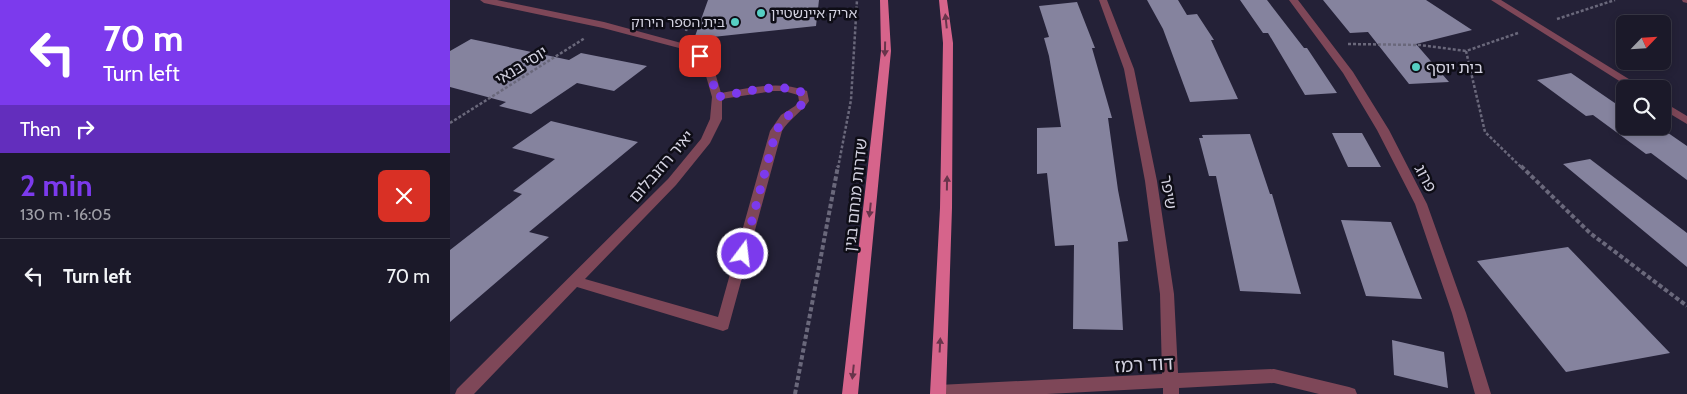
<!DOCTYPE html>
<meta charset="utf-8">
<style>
body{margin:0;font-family:Cabin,"Noto Sans Hebrew",sans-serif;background:#242231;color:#f1f3f6;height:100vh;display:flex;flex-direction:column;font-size:19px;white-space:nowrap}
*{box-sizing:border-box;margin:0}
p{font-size:16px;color:#a0a0a8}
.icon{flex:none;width:28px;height:28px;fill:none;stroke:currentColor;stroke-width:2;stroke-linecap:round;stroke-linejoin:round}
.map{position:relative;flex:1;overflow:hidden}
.drawer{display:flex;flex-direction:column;background:#1b1929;width:450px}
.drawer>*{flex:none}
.banner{background:#7c3aed;color:#fff;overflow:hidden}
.needle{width:32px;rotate:65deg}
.controls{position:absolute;left:1166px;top:15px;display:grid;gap:10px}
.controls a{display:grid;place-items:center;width:55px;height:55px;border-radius:8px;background:#1b1929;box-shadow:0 2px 8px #0003,0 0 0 1px #393846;font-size:25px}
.pin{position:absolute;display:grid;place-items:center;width:42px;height:42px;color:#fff;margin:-21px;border-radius:10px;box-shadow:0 2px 8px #0006}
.me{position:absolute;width:55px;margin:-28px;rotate:15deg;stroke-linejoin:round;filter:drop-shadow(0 0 4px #0008)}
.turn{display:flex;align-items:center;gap:18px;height:105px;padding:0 20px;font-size:22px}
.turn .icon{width:65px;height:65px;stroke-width:2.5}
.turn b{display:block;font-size:35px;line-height:42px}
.then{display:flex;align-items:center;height:48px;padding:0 20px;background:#0003;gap:10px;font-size:19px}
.round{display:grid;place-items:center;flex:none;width:52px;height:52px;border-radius:8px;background:#242231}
.headline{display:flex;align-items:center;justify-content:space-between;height:85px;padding:0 20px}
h1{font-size:30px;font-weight:700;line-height:38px;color:#7c3aed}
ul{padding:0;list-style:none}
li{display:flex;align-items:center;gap:15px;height:75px;padding:0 20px;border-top:1px solid #393846}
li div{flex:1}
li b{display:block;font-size:19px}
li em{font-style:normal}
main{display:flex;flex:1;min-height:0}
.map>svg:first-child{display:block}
.building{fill:#85839e}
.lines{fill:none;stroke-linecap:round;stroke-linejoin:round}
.path-far1{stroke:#6a687b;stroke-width:2.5;stroke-dasharray:3 2;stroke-linecap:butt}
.path{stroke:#6a687b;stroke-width:4;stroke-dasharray:4.5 2.5;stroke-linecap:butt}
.minor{fill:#7e4758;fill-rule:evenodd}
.major{fill:#d6648b;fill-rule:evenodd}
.oneway{fill:#68344b}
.route{stroke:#7c3aed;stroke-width:9;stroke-dasharray:0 16.2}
.poi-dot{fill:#56cec3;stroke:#0e0d16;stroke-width:2}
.labels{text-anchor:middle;stroke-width:5;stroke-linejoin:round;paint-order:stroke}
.far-poi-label{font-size:14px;fill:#d3d2e0;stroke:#0e0d16;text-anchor:start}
.street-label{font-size:16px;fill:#d3d2e0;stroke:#0e0d16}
.poi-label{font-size:16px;fill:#d3d2e0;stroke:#0e0d16;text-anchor:start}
.near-street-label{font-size:19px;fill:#d3d2e0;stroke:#0e0d16}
</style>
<main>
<section class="drawer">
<div class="banner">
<div class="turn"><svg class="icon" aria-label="left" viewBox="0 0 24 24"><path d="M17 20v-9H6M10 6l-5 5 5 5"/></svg><div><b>70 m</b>Turn left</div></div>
<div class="then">Then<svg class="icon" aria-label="right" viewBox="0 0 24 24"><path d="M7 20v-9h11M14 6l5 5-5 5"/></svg></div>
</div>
<div class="headline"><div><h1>2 min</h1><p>130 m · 16:05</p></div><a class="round" style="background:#d93025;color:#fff"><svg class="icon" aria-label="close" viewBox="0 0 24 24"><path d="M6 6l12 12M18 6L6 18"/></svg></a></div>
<ul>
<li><svg class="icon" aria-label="left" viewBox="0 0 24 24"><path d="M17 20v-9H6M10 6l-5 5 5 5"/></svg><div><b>Turn left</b></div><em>70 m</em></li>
</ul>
</section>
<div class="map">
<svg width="1237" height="394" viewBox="0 0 1237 394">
<rect width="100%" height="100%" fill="#242137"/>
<path class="building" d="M258 0H369L366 26 244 39Z
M697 0H728L737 15 747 14 764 40H761L788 99 740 102 713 29Z
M790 0H817L854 48H857L887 93 855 95 818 33H813Z
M873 0H976L1022 30 966 44 999 82 959 84 918 32 900 33Z
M627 2 645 48H642L662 118H658L668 190 678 241 668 242 673 330 623 329 624 245 605 246 597 173 587 174V128L611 127 599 56 594 38 599 37 589 6Z
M21 39 119 60 131 53 197 66 164 91 127 83 81 114 49 106 56 102 0 87V51Z
M1121 73 1175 110V126H1208L1237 146V180L1201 153 1196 154 1143 115 1136 116 1087 80Z
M101 121 188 142 79 232 99 237 0 322V250L72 194 63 191 105 159 62 148Z
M882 133H912L931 167H898Z
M800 134 820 194H822L851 294 790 291 766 176H759L749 138H753L752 135Z
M1140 159 1237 233V267L1113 164Z
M891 220 941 222 972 299 916 296Z
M1118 247 1220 353 1116 372 1027 261Z
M942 340 994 352 998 388 944 375Z"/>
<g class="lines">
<path class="path-far1" d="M1107 19 1165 0
M236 31 240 17
M1068 33 1016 51 1035 132 1072 168
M898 44 970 45 1016 51
M0 123 135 38
M388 168 401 100 407 0"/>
<path class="path" d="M1071 166 1140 233 1237 306
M345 394 388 166"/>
<path class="minor" d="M30 0H47L154 22 235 44 253 54 264 69 271 93C300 88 328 80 357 91L359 101C351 113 339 119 332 131L278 329 273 331 127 287 24 394H5L7 389 218 179 251 139 260 119 262 97 254 69 246 58 229 48 153 28 34 3ZM323 91H334L348 95 349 101 345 106 331 115 320 131 268 317 135 279 226 185 260 143 272 119V99Z
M649 0H657L684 69 707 181 724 294 728 373 824 369 899 387 905 389 907 394H869L824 383 729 388V394H713V388L597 394H481L482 387 488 385 712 374 710 294 695 181 674 69Z
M839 0H848L903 72 939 130 977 204 1016 313 1041 394H1025L1002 313 965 204 927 130 893 73Z
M1041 0H1051L1195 89H1182Z
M1232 0H1237V3L1233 2Z
M1212 101 1237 116V124L1212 109Z"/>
<path class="major" d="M430 0H438L441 51 408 394H392L431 51Z
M489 0H497L503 43 502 208 496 394H480L490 208 493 43Z"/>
</g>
<defs><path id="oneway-solid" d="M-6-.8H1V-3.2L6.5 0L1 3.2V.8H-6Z" transform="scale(1.25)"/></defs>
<g class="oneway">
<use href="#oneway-solid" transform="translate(496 21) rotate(-96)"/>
<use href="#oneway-solid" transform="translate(435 49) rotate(91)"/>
<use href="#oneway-solid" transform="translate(497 183) rotate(-89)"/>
<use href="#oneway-solid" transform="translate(420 210) rotate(96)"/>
<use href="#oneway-solid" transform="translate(490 345) rotate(-87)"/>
<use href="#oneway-solid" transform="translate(403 372) rotate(96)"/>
</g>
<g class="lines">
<path class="route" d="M250 56 259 69 267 97C292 93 331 81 353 93L354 101 349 108 335 118 326 131 293 254"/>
</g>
<g class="poi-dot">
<circle cx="311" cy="13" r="5"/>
<circle cx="285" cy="22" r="5"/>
<circle cx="966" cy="67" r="5"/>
</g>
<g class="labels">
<g class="far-poi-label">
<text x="321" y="18">אריק איינשטיין</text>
<text x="275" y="27" text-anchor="end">בית הספר הירוק</text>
</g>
<g class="street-label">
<text transform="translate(71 65) rotate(-32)" y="6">יוסי בנאי</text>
<text transform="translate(211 166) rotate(-49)" y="6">יאיר רוזנבלום</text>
<text transform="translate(976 178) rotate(62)" y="6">פרוג</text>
<text transform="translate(719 192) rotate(81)" y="6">שיפר</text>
<text transform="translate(405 195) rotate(-84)" y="6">שדרות מנחם בגין</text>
</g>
<g class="poi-label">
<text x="976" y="73">בית יוסף</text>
</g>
<g class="near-street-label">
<text transform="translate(694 364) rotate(-3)" y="7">דוד רמז</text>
</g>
</g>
</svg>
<div class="controls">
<a><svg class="needle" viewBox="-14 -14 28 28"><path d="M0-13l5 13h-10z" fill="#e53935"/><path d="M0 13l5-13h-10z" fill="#a0a0a8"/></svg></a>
<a><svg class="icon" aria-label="search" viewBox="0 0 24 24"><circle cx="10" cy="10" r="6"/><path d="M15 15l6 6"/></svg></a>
</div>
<div class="pin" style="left:250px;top:56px;background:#d93025"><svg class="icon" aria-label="arrive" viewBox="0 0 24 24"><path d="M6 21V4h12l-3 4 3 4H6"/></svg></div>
<svg class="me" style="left:293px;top:254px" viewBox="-20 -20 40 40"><circle r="17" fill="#7c3aed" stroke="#fff" stroke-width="3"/><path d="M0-11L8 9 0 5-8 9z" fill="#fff"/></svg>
</div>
</main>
